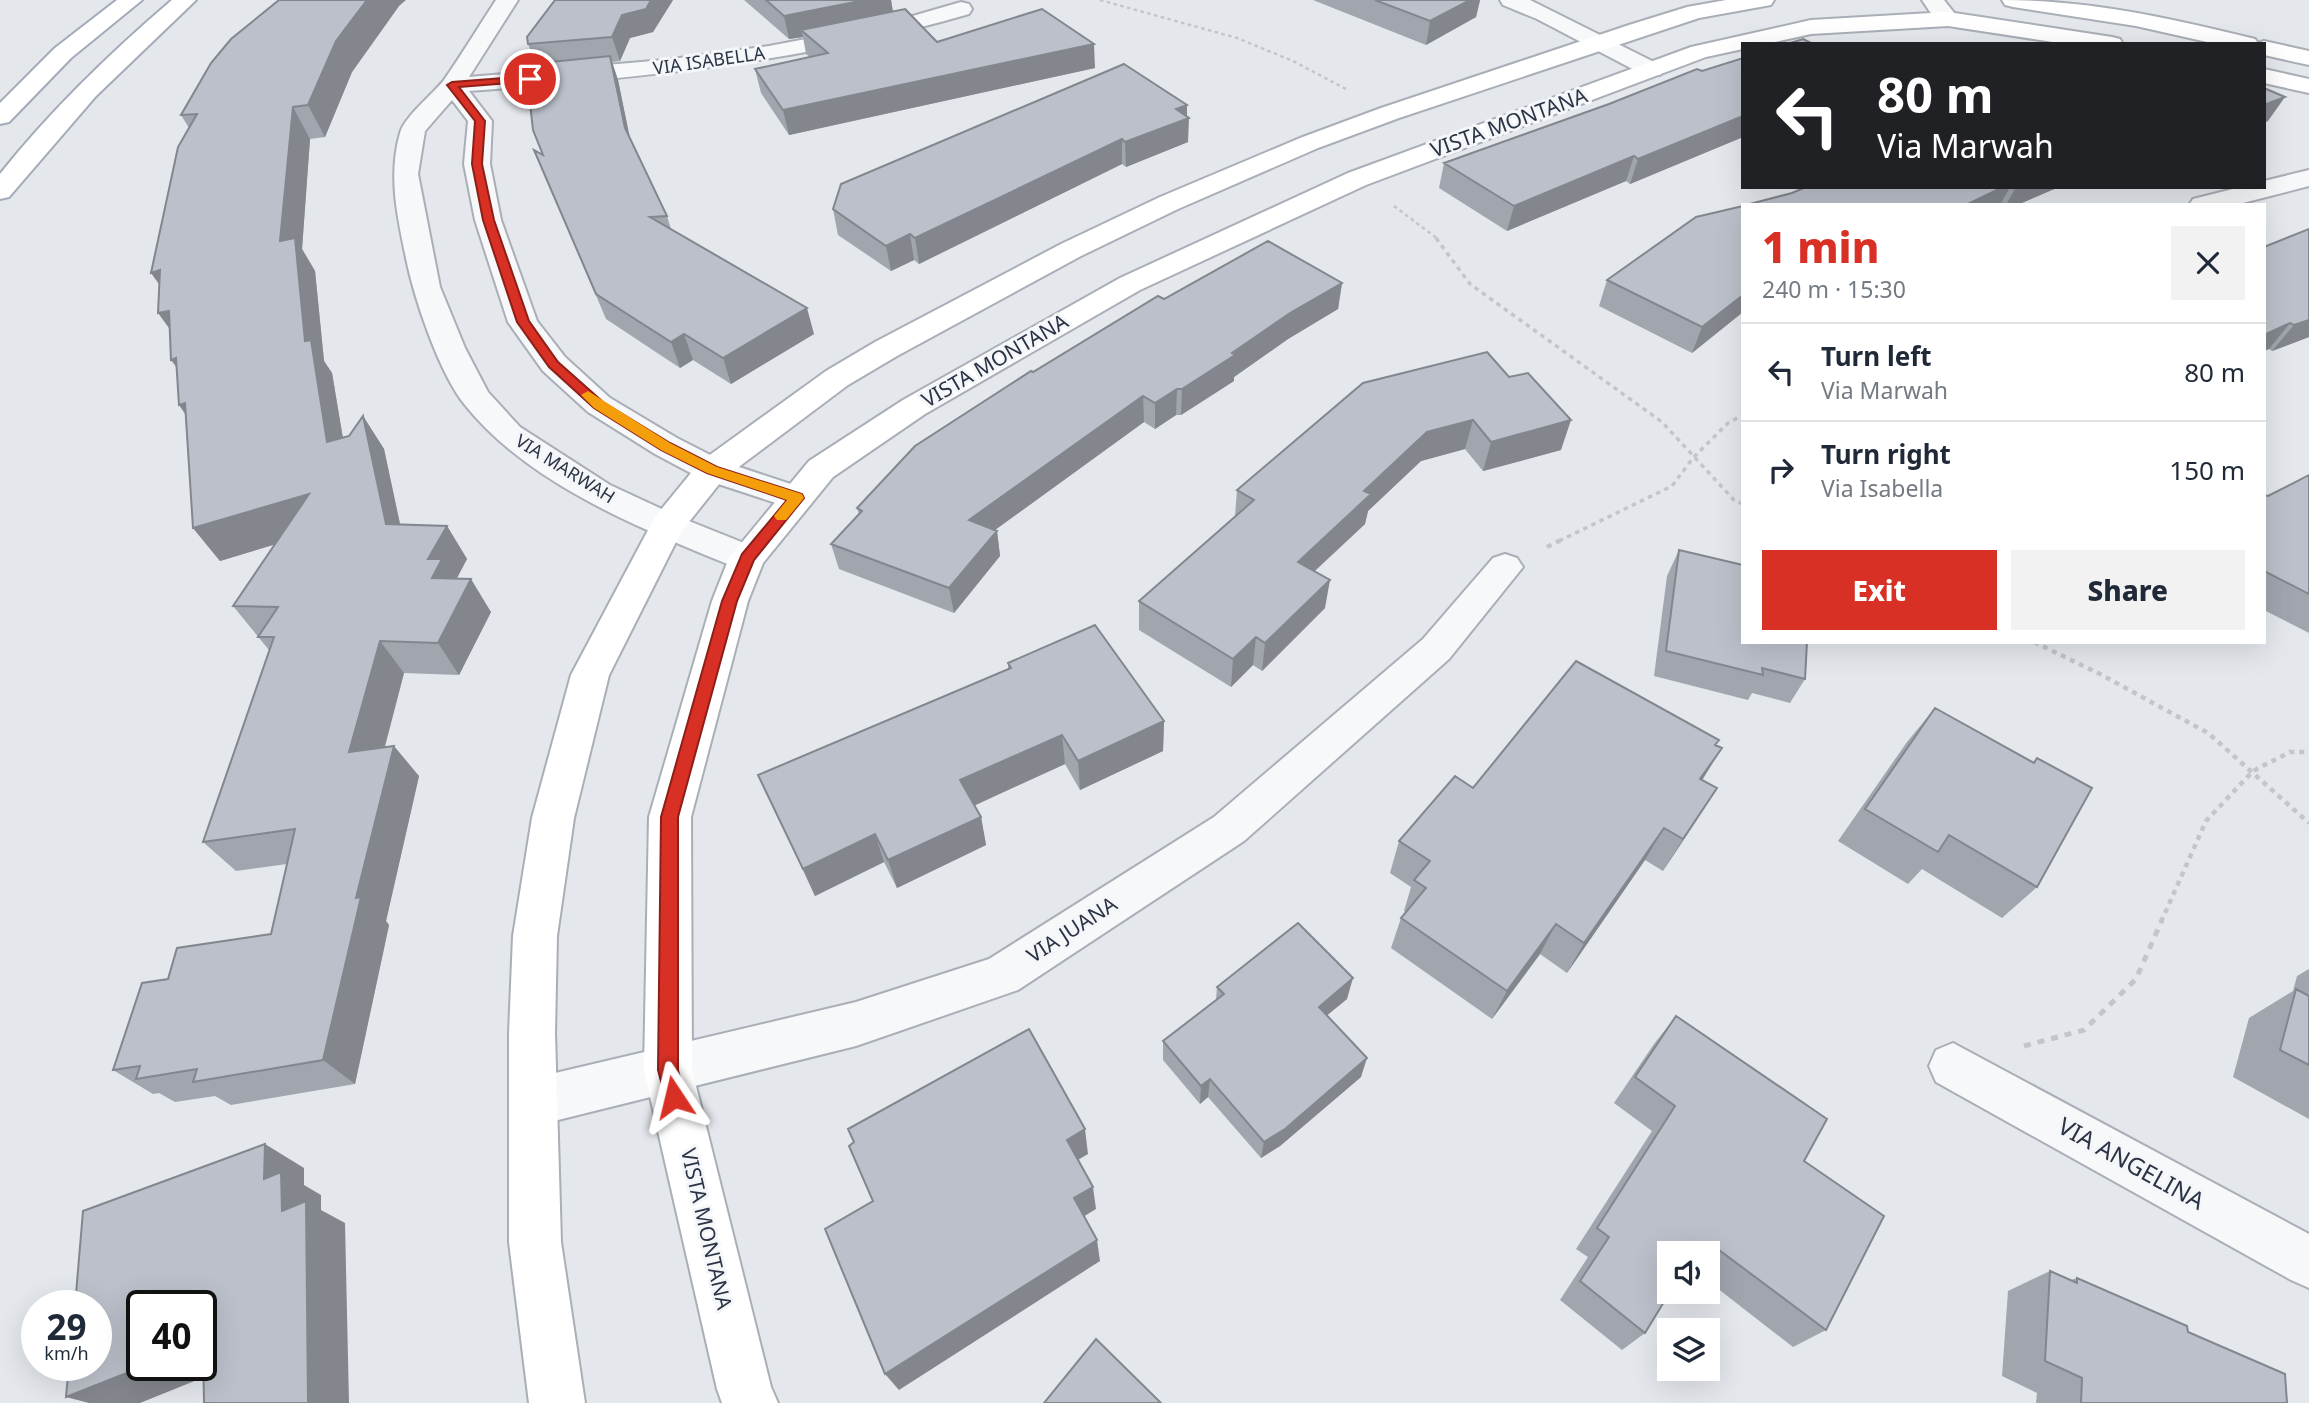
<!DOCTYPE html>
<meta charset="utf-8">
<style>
body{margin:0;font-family:"Noto Sans",sans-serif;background:#f2f2f3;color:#1f2937;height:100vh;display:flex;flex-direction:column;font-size:26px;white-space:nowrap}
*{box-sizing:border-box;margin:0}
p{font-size:23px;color:#747a83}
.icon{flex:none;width:38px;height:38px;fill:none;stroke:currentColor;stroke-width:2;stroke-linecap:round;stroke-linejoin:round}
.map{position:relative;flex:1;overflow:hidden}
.details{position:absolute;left:1741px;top:203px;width:525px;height:441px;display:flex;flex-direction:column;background:#fff;border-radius:0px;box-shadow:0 7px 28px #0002}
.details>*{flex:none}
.hud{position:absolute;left:1741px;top:42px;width:525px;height:147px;border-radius:0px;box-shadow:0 7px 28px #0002;background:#202124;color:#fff;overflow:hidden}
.fabs{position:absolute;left:1657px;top:1241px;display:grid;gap:14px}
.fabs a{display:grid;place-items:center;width:63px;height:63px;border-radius:0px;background:#fff;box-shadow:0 7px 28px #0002;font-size:35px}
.speed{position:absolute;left:21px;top:1290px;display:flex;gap:14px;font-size:35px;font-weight:700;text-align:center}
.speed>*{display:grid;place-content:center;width:91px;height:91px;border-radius:50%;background:#fff;box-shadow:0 7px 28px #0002;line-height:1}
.speed small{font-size:18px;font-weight:400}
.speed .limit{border:4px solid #111;border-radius:10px;background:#fff;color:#111}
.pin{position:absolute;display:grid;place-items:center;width:60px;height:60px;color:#fff;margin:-30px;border:4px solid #fff;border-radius:50%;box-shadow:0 2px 7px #0007}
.me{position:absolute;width:77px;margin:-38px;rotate:350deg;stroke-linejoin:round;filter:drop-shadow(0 0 5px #0008)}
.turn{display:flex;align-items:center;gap:24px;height:147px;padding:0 21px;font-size:32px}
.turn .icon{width:91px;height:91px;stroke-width:2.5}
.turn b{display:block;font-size:49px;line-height:60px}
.round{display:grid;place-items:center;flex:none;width:74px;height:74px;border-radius:0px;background:#f2f2f3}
.head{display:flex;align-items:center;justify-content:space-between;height:119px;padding:0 21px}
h1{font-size:42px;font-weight:800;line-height:52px;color:#d93025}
.cta{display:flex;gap:14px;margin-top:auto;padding:14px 21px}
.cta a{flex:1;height:80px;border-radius:0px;background:#d93025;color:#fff;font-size:28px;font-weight:800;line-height:80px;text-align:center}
.cta a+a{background:#f2f2f3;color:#1f2937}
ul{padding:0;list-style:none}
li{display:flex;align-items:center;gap:21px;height:98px;padding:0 21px;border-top:2px solid #e0e1e3}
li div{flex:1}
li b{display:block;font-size:26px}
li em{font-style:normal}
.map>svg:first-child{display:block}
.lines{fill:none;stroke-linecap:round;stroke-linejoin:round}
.street-casing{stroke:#a9aeb7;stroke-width:4}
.secondary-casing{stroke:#a9aeb7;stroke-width:4}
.primary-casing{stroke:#a3abb8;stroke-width:4}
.path-far3{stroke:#c2c5cb;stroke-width:2.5;stroke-dasharray:3.5 3.5;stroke-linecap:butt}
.path-far2{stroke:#c2c5cb;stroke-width:3.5;stroke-dasharray:4.5 4.5;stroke-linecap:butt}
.path-far1{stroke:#c2c5cb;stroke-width:4.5;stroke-dasharray:5 5;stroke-linecap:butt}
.path{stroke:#c2c5cb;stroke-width:5;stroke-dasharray:7 7;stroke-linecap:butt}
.street{fill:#f7f8fa;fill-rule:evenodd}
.secondary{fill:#fff;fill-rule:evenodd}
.primary{fill:#fff;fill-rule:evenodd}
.wall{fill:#a1a5ae}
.shaded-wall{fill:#83868d}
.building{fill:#bbc0ca;stroke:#83868d;stroke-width:2}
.route{fill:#d93025;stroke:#8d1f18;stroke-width:2}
.slow{fill:#f59e0b}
.labels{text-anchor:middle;stroke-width:6;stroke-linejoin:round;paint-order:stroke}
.far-street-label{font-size:18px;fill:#2b3445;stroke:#f4f6f9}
.street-label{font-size:21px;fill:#2b3445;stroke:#f4f6f9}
.near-street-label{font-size:24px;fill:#2b3445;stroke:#f4f6f9}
</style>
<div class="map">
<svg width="2309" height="1403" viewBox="0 0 2309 1403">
<rect width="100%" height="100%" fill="#e4e7ec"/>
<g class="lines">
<defs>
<path id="street" d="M496 0H518L469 77 664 60 769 46 885 24 961 2 969 4 972 9 969 14C805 62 638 78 469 91L492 121 490 164 501 220 537 321 565 357 610 398 677 438 724 462 809 490 814 498 809 506 797 510 700 478 655 454 588 412 543 371 508 322 475 220 464 164 468 121 452 100 425 131 418 174 440 287 465 348 488 392 520 427 610 485 679 517 759 549 765 558 759 567 747 571 735 567C642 529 529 485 465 405 439 373 414 298 406 258 397 216 388 175 400 133 405 116 432 95 444 80 462 54 479 26 496 0Z
M1500 0H1530L1660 65 1664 70 1660 75H1644L1537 19 1503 5Z
M1922 0H1944L1959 19 1956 24C1938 28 1931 13 1922 0Z
M2309 170V186L2235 205H2189L2193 199 2241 187H2264V181Z
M1505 554 1517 558 1523 567 1449 659 1244 841 1018 990 856 1046 534 1126 517 1119 510 1102 517 1085 534 1078 856 1002 989 959 1214 817 1423 639 1493 558Z
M1953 1043 2309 1234V1288L2291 1280 1936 1082 1929 1066 1936 1050Z"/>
<path id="secondary" d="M1726 0H1774L1771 5 1699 18 1399 118 1318 148 1178 209 1081 256 897 356 848 385 724 478 681 532 609 675 574 818 557 936 555 1033 561 1242 585 1403H529L509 1242V1033L513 936 532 818 571 675 655 517 700 462 826 371 875 342 1061 244 1160 197 1300 138 1381 108 1629 25 1687 7Z
M2002 0C2089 0 2171 18 2255 39L2258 43 2264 41 2309 51V65L2264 55V44H2216L2136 26 2013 7 2005 5Z
M1948 12 2112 37 2120 39 2123 44H2066L1948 26 1811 34 1766 44H1743V49L1706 57 1366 185 1140 290 925 414 833 477 763 563 748 601 691 817 692 1070 771 1387 778 1403H722L717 1389 644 1070 649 817 712 601 729 558 809 461 903 400 1120 278 1348 173 1691 47 1811 20Z
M2264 69 2309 79V93L2264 83Z"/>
<path id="primary" d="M117 0H142L71 58 9 122 0 124V103L55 48Z
M172 0H196L96 96 9 197 0 199V174C51 110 110 53 172 0Z"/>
</defs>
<use href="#street" class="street-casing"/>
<use href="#secondary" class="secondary-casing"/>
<use href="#primary" class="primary-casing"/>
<path class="path-far3" d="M1100 0 1237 38 1293 61 1346 89
M1394 206 1438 239"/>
<path class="path-far2" d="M1436 238 1470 284 1662 422 1734 500 1743 504
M1559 541 1672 486 1693 458 1728 423 1743 415"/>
<path class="path-far1" d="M1547 547 1563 539
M2034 642 2100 674 2208 733 2309 823
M2161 922 2206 821 2253 771 2290 752H2309"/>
<path class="path" d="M2024 1046 2084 1030 2136 979 2162 920"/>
<use href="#street" class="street"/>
<use href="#secondary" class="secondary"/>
<use href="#primary" class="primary"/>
</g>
<path class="wall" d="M555 0H673L653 32 630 38 620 61 612 62 618 80 630 140 667 216 671 229 814 334 731 384 693 360 680 368 606 319 545 175 536 102V63L528 44Z
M744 0H891L893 12 937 42 1095 68 789 135 761 93 755 69 810 57 806 54 803 37 789 39Z
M1313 0H1480L1476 17 1426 45Z
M399 6 352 72 325 137 310 139 302 249 315 271 324 361 332 373 343 438 349 436 363 416 384 449 400 524 447 526 467 559 456 579 491 612 459 675 404 673 385 747 419 776 386 921 389 925 355 1084 231 1105 215 1096 175 1102 159 1093 153 1094 113 1070 168 979 271 934 287 864 236 871 203 842 269 650 233 606 275 544 220 561 193 528 185 414 179 405 189 128 181 115Z
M1743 58V137L1630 184 1626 181 1507 231 1439 188 1444 163 1702 71Z
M1187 116 1188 142 1126 167 1122 164 919 264 914 260 891 271 838 235 833 209Z
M1806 187H2059L2017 205H1746L1792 193Z
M1743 206V312L1692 353 1599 306 1607 280Z
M2309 229V337L2272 351 2269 349 2264 351V247Z
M1342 283 1338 309 1288 339 1234 377V381L1181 415H1176L1155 429 1144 422 995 530 997 531 1000 556 954 613 839 569 831 544 859 514 857 508 1033 372 1164 299Z
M1509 377 1561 450 1483 471 1465 449 1421 461 1368 511 1365 524 1315 571 1325 608 1262 671 1253 665 1231 687 1139 630V601L1235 516 1237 490Z
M2309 475V633L2264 610V495L2268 496Z
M1679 550 1742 582 1805 679 1790 703 1752 693 1748 700 1654 676 1667 576Z
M1008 663 1164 721 1163 751 1080 790 1065 764 974 805 981 817 986 845 897 888 884 862 815 896 758 775 1008 669Z
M1935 708 2033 762 2037 758V887L2002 918 1922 869 1908 884 1838 841 1907 742Z
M1716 745 1702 780 1717 788 1696 821 1663 871 1645 860 1567 973 1540 954 1492 1019 1391 948 1401 918 1406 912 1404 911 1411 887 1390 873 1399 841 1473 788Z
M2309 969V1119L2233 1077 2249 1018 2293 991 2297 976Z
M1217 987 1347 999 1327 1015 1361 1077 1280 1146 1261 1158 1208 1097 1200 1104 1163 1060V1041L1216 1000Z
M1676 1016 1804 1161 1826 1330 1793 1347 1708 1281V1253H1670V1292H1680L1663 1304 1645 1333 1622 1350 1560 1300 1588 1257 1576 1249 1652 1131 1614 1103 1654 1044Z
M2050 1271 2071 1280 2077 1278 2188 1332 2287 1403H2036L2037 1393 2002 1376 2008 1291Z"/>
<path class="shaded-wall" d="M367 0H406L399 6 352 72 325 137 308 105 336 41Z
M651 0H673L653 32 630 38 620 61 612 37 622 15Z
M865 0H891L894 19 801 30 803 37 789 39 784 16Z
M1470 0H1480L1476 17 1426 45 1430 21Z
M1094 44 1095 68 789 135 783 110Z
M610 56 618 80 633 153 625 128Z
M2285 97 2268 121 2264 123V105Z
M1187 105V118H1189L1188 142 1126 167 1125 142 1176 109Z
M293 107 310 139 302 249 315 271 324 361 332 373 349 475 327 442 305 341 280 241Z
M1743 116V137L1630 184 1638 159Z
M1122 139V164L919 264 915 238Z
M1634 156 1626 181 1507 231 1514 206Z
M2003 187H2010L2000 205H1966Z
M2016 187H2059L2017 205H2006Z
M910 234 914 260 891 271 886 246Z
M160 270 174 305 151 273Z
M1342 283 1338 309 1288 339 1234 377V381L1181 415 1182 389 1290 313Z
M1743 295V312L1692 353 1702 327Z
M807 308 814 334 731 384 723 358Z
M169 311 182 346 158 313Z
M2309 320V337L2272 351 2294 325Z
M2290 323 2269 349 2264 351V335Z
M684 334 693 360 680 368 671 342Z
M176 358 196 393 171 360Z
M1177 389 1176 415 1155 429V403Z
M1143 396 1144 422 973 546 969 520Z
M185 403 204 438 179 405Z
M363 416 384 449 407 557 386 524Z
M1473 420 1465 449 1421 461 1368 511 1365 524 1294 590 1298 562 1364 491 1427 432Z
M1571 420 1561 450 1483 471 1491 442Z
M309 494 333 527 220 561 193 528Z
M447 526 467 559 456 580 432 578 428 559Z
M997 531 1000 556 954 613 949 588Z
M471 579 491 612 459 675 438 643Z
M1330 580 1325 608 1262 671 1265 643Z
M1256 637 1253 665 1231 687 1233 659Z
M380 641 404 673 375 783 349 752Z
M1164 721 1163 751 1080 790 1078 761Z
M1062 735 1065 764 967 809 960 780Z
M394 746 419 776 386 921 389 925 355 1084 323 1060 356 898Z
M1722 748 1701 782 1700 779Z
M1717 788 1696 821 1663 871 1683 839Z
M981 817 986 845 897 888 888 860Z
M1664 828 1645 860 1567 973 1584 943Z
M875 834 884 862 815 896 803 869Z
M1556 924 1540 954 1492 1019 1507 991Z
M1353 978 1347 999 1314 1026 1319 1007Z
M1367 1058 1361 1077 1280 1146 1261 1158 1264 1142Z
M1210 1079 1208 1097 1200 1104 1201 1086Z
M1085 1129 1088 1154 1071 1164 1067 1140Z
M265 1144 304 1168V1185L321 1195V1210L345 1223 349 1403H308L282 1211 264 1179Z
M1093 1187 1096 1209 1078 1220 1074 1198Z
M1097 1240 1100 1261 899 1390 885 1374Z
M201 1343H203L249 1359 140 1403H89L66 1397 147 1365H201Z"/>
<path class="building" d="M279 0H367L336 41 308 105 293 107 280 241 295 238 305 341 311 340 327 442 349 436 363 416 386 524 447 526 428 559H442L432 578 471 579 438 643 380 641 349 752 394 746 356 898 361 897 323 1060 193 1082 197 1069 136 1079 140 1066 113 1070 142 983 168 979 177 948 271 934 295 829 203 842 274 637H258L278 607 233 606 309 494 193 528 185 403 179 405 176 358 171 360 169 311 158 313 160 270 151 273 178 147 197 114 181 115 211 63 231 39Z
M555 0H651L646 9 622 15 612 37 528 44 527 37Z
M766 0H865L784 16Z
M1375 0H1470L1430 21Z
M905 9 937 42 1042 9 1094 44 783 110 755 69 828 53 801 30Z
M1803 39 1813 44H1787Z
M610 56 625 128 667 216 650 217 807 308 723 358 684 334 671 342 596 294 534 150 543 155 533 130 530 103 536 102 531 64Z
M1743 58V116L1638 159 1634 156 1514 206 1444 163 1609 104 1697 69 1702 71Z
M1124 64 1187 105 1176 109 1189 118 1125 142 1122 139 915 238 910 234 886 246 833 209 841 184Z
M2264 88 2285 97 2264 105Z
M1806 187H2003L1966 205H1746L1792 193Z
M1743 206V295L1702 327 1607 280 1696 217Z
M2309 229V320L2294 325 2290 323 2264 335V247Z
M1268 241 1342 283 1290 313 1232 353 1235 355 1182 389H1177L1155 403 1143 396 969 520 997 531 949 588 831 544 862 511 857 508 915 446 1031 371 1033 372 1158 296 1164 299Z
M1487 352 1509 377 1528 373 1571 420 1491 442 1473 420 1427 432 1364 491 1371 494 1298 562 1330 580 1265 643 1256 637 1233 659 1139 601 1254 500 1237 490 1363 383Z
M2309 475V594L2264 571V495L2268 496Z
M1679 550 1743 565 1742 582H1743V642H1807L1805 679 1762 668 1763 675 1666 651Z
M1095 625 1164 721 1078 761 1062 735 960 780 981 817 888 860 875 834 803 869 758 775 1011 668 1008 663Z
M1576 661 1719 740 1715 745 1722 748 1700 779 1717 788 1683 839 1664 828 1584 943 1556 924 1507 991 1401 918 1426 888 1414 880 1430 861 1399 841 1455 776 1473 788Z
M1935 708 2034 763 2037 758 2092 788 2037 887 1949 835 1938 852 1865 809Z
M1298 923 1353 978 1319 1007 1367 1058 1285 1129 1264 1142 1210 1079 1201 1086 1163 1041 1224 994 1217 987Z
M2296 989 2309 996V1065L2280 1050Z
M1676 1016 1827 1119 1804 1161 1884 1216 1826 1330 1711 1244 1706 1253H1670V1292L1645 1333 1580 1281 1609 1237 1597 1228 1675 1106 1635 1077Z
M1029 1029 1085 1129 1067 1140 1093 1187 1074 1198 1097 1240 885 1374 825 1229 873 1201 849 1146 854 1142 848 1129Z
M265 1144 264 1179 281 1172 282 1211 306 1201 308 1403H204L203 1343H201V1306H142V1365H147L66 1397 69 1365H96V1306H75L83 1211Z
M2050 1271 2077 1283V1278L2187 1326 2188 1332 2285 1374 2287 1403H2081L2082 1378 2045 1361Z
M1096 1339 1161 1403H1044Z"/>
<path class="route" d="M530 76 534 77V81L459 87 485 121 482 164 494 220 529 321 558 362 603 402 670 443 717 467 802 494 804 498 754 560 737 601 678 817V1070L684 1097 681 1104 674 1107 667 1104 658 1070 661 817 722 601 742 554 787 500 707 473 661 450 594 408 549 367 517 322 483 220 472 164 475 121 447 85 452 82Z"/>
<path class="slow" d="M588 391 670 443 717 467 802 494 804 498 786 520H777L774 516 787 500 707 473 661 450 594 408 581 395Z"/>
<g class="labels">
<g class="far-street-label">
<text transform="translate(709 61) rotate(-8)" y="6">VIA ISABELLA</text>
<text transform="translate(565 469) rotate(32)" y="6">VIA MARWAH</text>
</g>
<g class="street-label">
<text transform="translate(1509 123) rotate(-20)" y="7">VISTA MONTANA</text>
<text transform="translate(995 361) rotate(-30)" y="7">VISTA MONTANA</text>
<text transform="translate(1072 930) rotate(-33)" y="7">VIA JUANA</text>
<text transform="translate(706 1229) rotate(77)" y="7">VISTA MONTANA</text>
</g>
<g class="near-street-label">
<text transform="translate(2131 1164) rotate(29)" y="8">VIA ANGELINA</text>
</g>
</g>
</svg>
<div class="fabs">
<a><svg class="icon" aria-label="sound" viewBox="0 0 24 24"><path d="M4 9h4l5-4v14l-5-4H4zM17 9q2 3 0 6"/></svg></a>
<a><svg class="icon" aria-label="layers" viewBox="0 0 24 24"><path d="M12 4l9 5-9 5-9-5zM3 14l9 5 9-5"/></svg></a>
</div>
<div class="speed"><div>29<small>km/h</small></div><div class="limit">40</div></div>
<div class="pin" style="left:530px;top:79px;background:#d93025"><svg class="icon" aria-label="arrive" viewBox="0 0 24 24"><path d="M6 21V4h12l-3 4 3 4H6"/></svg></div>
<svg class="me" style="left:674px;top:1097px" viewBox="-20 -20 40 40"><path d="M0-17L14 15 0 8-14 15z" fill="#d93025" stroke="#fff" stroke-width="4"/></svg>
<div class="hud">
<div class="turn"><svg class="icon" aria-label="left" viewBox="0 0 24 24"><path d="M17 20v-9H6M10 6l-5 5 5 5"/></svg><div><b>80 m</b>Via Marwah</div></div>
</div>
<section class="details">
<div class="head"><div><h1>1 min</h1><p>240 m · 15:30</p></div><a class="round"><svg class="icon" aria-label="close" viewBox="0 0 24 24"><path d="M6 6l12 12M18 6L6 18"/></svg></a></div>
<ul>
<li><svg class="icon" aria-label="left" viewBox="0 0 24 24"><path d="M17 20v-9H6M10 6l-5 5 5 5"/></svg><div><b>Turn left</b><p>Via Marwah</p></div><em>80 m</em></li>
<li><svg class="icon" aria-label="right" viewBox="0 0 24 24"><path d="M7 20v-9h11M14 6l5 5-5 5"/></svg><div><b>Turn right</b><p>Via Isabella</p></div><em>150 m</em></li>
</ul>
<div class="cta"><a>Exit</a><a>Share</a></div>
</section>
</div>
